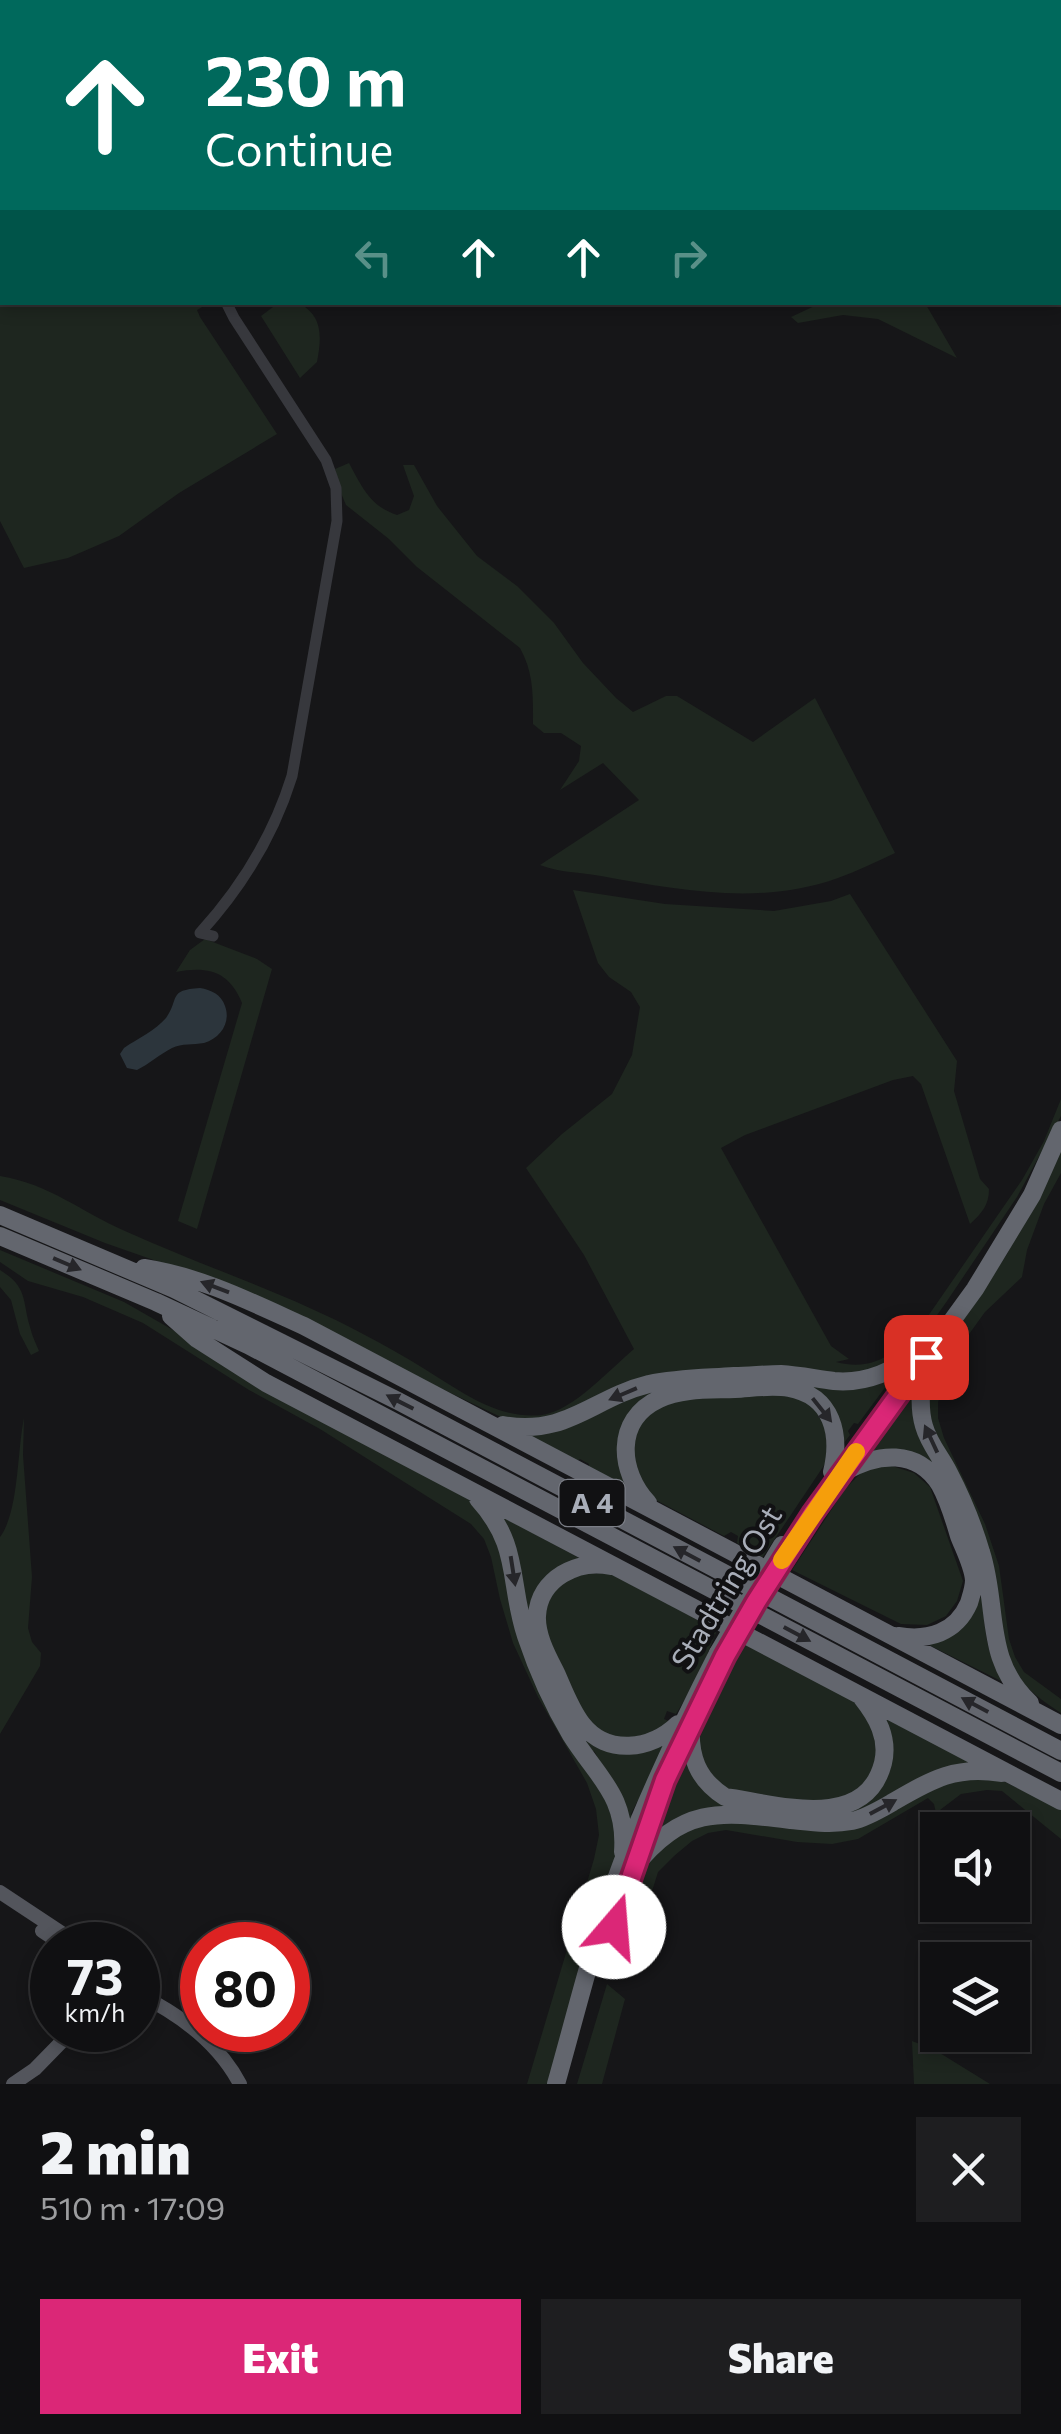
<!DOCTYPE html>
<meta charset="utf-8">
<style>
body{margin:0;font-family:Commissioner,sans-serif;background:#1e1e20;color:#f1f3f6;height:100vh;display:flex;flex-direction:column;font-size:38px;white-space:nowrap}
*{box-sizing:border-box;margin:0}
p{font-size:32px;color:#9c9d9f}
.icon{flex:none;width:55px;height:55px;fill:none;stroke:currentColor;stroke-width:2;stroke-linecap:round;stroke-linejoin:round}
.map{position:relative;height:2084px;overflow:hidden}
.details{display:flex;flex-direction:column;background:#101012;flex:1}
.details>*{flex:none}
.hud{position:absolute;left:0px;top:0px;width:1062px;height:305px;box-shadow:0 5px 15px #0003,0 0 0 2px #303032;background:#00695c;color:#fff;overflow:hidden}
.controls{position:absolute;left:920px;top:1812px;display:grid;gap:20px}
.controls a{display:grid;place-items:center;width:110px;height:110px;border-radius:0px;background:#101012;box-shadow:0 5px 15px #0003,0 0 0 2px #303032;font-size:50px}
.speed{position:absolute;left:30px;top:1922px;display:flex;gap:20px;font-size:50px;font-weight:700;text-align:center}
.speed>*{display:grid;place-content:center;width:130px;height:130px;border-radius:50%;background:#101012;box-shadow:0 5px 15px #0003,0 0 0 2px #303032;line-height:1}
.speed small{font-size:25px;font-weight:400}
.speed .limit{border:15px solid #d22;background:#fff;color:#111}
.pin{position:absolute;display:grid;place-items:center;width:85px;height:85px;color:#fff;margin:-42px;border-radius:20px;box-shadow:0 5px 15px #0006}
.me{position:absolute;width:110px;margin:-55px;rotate:18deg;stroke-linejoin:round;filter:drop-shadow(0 0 8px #0008)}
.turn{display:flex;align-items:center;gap:35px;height:210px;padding:0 40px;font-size:45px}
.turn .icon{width:130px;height:130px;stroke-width:2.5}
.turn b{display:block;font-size:70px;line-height:85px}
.lanes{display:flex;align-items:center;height:95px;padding:0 40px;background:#0003;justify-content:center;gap:50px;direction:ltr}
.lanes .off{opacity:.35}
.round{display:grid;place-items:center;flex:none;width:105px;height:105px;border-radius:0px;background:#1e1e20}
.summary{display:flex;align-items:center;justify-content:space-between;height:170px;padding:0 40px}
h1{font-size:60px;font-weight:800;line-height:75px}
.button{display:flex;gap:20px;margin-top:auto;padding:20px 40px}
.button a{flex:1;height:115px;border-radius:0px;background:#db2777;color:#fff;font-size:40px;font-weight:800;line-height:115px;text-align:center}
.button a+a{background:#1e1e20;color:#f1f3f6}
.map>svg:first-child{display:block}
.green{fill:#1e261f}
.water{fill:#2c353c}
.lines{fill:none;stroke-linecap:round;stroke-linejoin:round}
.stream{stroke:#2c353c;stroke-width:2.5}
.minor{stroke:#37383d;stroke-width:11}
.major{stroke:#53555c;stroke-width:14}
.highway{stroke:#63666e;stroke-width:18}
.highway-bridge{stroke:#63666e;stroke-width:18}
.oneway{fill:#26262a}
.route-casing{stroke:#8e194d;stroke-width:25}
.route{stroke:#db2777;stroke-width:18}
.slow{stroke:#f59e0b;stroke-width:18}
.labels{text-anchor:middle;stroke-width:8;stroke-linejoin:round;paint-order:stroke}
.shield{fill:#111113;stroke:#7b7e86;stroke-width:2.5}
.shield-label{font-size:28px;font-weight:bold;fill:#a8adb8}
.street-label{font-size:30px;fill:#a8adb8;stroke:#111113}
</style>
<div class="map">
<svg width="1061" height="2084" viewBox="0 0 1061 2084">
<rect width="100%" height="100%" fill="#161618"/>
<path class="green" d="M2 267V302L209 303 197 310 200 317 277 434 179 493 119 536 68 558 24 568 0 521V268Z
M296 302C323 314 322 336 317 362L300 378 261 316 277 304Z
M823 302 925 303 957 358 878 319 843 315 798 323 791 317Z
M349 463C362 487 370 506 397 515L409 510 414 496 403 465H414L437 506 477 556 517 586 554 623 583 663 616 698 633 712 666 696H677L753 742 815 698 895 853C876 862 857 871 838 878 760 906 679 890 601 876 580 872 560 873 540 865L639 800 603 763 560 790 579 761 581 746 561 733H544L533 724C533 697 534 673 520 648L417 567 389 539 346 505 341 493 335 469Z
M573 890 665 904 774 911 831 901 850 894 957 1061 954 1091 980 1179 989 1189C989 1205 982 1213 970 1224L921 1084 913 1076 893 1080 745 1135 721 1148 831 1346 849 1359 836 1362C877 1373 901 1349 926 1319L1022 1180 1044 1141 1061 1099V1116L1017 1197 945 1304 922 1336 897 1362 854 1376 686 1374 554 1420 505 1419 225 1285 105 1243 0 1200V1176C50 1184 81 1212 125 1231 204 1267 287 1293 363 1334 384 1345 404 1356 423 1368 459 1390 497 1420 542 1415 573 1411 610 1369 634 1349L584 1255 526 1168 562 1134 612 1094 632 1055 640 1007 631 992 609 977 598 963Z
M205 939 257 959 272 969 197 1229 178 1221 242 1003C229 971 208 966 176 972L190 950Z
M1061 1148V1173L1044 1204 1027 1250 1022 1277 985 1312 959 1348 938 1402V1418L944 1438 985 1524 999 1566 1009 1639 1015 1657 1024 1672 1061 1699V1713C1037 1697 1024 1688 1009 1662L927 1415 932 1374 939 1356 1007 1254Z
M0 1250 124 1302 460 1494 476 1504 497 1532 512 1606 613 1800 621 1839 552 2084H527L594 1859 599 1835 596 1809 587 1783 538 1697 513 1643 500 1599 491 1557 484 1539 471 1524 320 1429 249 1390 143 1323 83 1297 28 1281 0 1262Z
M0 1270C28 1287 22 1300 30 1327 32 1336 36 1344 39 1351L31 1355 20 1334 11 1300 0 1287Z
M895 1374 858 1424 854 1423 848 1431 850 1435 840 1448 839 1427 781 1383 638 1408 630 1486 626 1489 589 1469V1464L580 1459 576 1462 524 1432 655 1387Z
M918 1381 935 1465C916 1448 894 1448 869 1451Z
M781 1393 799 1395 823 1415 829 1458 762 1558 737 1543 738 1536 731 1532 724 1536 652 1498 631 1463 636 1427 666 1401Z
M24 1418 23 1455 32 1577 28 1628 32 1642 41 1653 40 1666 0 1734V1537C19 1512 17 1451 24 1418Z
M889 1465 914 1473 930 1487 963 1581 957 1601 946 1616 927 1625 901 1624 792 1570 845 1489 863 1471Z
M496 1513 581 1559 572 1564 532 1616 601 1745 669 1739 642 1801 637 1802 631 1814 635 1817 629 1834 596 1758 597 1756 594 1751 591 1753 530 1637Z
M609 1573 717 1630C706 1659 694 1686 676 1714L667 1711 664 1719 671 1722C662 1730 655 1732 643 1735 593 1748 579 1707 561 1670 553 1652 541 1631 543 1610 545 1595 562 1584 572 1574Z
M982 1594C985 1630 985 1649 1003 1682L929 1645 970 1619Z
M744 1643 838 1691 865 1709 881 1749 865 1788 826 1806 723 1791 700 1766 697 1735 701 1720 732 1659 734 1660Z
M879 1714 985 1766 839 1818 742 1809 647 1844 654 1824 662 1822 665 1813 661 1810 687 1750 709 1791 818 1814 880 1783Z
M967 1776 1003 1781 1061 1809V1839L1002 1791 987 1790 961 1794 936 1813 934 1804 928 1798 858 1839 832 1844 797 1842 726 1830 708 1833 692 1841 674 1856 658 1872 637 1939 640 1954 630 1947 616 1948 645 1865 681 1832 719 1818 834 1827 927 1786Z
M607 1984 625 1999 602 2084H577Z
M912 2041 935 2050 990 2084H914Z"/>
<path class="water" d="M200 988C211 990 221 994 225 1006 231 1022 221 1038 204 1043 193 1045 182 1043 172 1048 160 1054 149 1064 137 1070L127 1068 120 1054 124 1048C137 1039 156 1030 166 1018 180 999 167 990 200 988Z"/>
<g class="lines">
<path class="stream" d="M0 251H2"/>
<path class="minor" d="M331 2 333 0
M397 2 398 0
M213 936 200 933C241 888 274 834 292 776L337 521 336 488 326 460 234 318 226 302"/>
<path class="major" d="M0 1892 80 1945
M42 1931 63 1945
M138 1994C179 2014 218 2042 240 2084
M13 2084 35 2069 73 2030"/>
<path class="highway" d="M0 1215 174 1289 398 1401 1061 1751
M0 1236 156 1302 248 1345 1061 1773
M144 1268C202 1277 251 1302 304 1326L1061 1725
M171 1316 197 1339 266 1383 1061 1801
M925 1364C921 1384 918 1406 924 1426 929 1444 941 1457 949 1473 962 1498 973 1525 981 1552 999 1608 983 1659 1030 1703
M503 1425C568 1436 592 1398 649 1384 677 1378 706 1378 734 1376 749 1376 765 1374 781 1374 799 1375 817 1379 834 1381 868 1384 894 1370 920 1352
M844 1472C877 1453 917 1448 940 1485 949 1501 954 1519 959 1536 964 1549 973 1566 974 1580 974 1588 971 1596 969 1603 956 1633 928 1641 898 1636
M478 1499C521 1546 508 1581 526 1636 537 1669 553 1705 571 1735 598 1778 627 1796 623 1852
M648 1503C619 1472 614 1420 659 1399 682 1388 711 1390 735 1389 753 1388 772 1385 789 1388 833 1396 841 1435 832 1472
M789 1549 840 1475 975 1289 1032 1195 1061 1130
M611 1566C578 1559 539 1578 537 1616 536 1636 548 1657 557 1675 564 1691 571 1710 582 1724 607 1756 651 1750 678 1724
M691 1724C689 1756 697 1779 725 1797 776 1804 865 1833 883 1763 889 1738 877 1717 862 1698
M633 1868C683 1806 718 1811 791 1820 811 1822 831 1825 852 1821 866 1818 881 1809 893 1802 931 1780 956 1765 1001 1773
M556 2084C577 2010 595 1934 622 1863 650 1791 683 1721 718 1653"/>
<path class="highway-bridge" d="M718 1653 782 1545"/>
</g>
<defs><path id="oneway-solid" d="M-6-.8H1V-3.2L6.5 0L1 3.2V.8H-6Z" transform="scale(2.5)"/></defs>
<g class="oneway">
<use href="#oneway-solid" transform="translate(67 1264) rotate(23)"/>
<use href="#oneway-solid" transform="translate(215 1287) rotate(-159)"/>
<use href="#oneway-solid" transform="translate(623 1394) rotate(157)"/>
<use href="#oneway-solid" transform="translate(400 1402) rotate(-153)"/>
<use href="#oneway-solid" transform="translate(822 1410) rotate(51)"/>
<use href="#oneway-solid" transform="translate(931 1439) rotate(-115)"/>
<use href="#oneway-solid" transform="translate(687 1554) rotate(-152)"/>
<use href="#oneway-solid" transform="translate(513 1571) rotate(81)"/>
<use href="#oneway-solid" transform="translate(797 1634) rotate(28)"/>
<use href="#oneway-solid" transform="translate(975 1705) rotate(-152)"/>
<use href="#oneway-solid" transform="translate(883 1807) rotate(-28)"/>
</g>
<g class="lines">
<defs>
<path id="route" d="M614 1927 665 1780 725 1656 756 1602 813 1513 926 1357"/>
</defs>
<use href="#route" class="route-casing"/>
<use href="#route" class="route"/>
<path class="slow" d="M782 1560 856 1452"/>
</g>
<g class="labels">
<rect class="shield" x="559.5" y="1480" width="65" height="46" rx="8"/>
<g class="shield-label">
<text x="592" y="1513">A 4</text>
</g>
<g class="street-label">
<text transform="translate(727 1588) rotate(-59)" y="10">Stadtring Ost</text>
</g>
</g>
</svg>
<div class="controls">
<a><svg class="icon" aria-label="sound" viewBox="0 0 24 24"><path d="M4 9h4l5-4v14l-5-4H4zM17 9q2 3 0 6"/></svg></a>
<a><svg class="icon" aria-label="layers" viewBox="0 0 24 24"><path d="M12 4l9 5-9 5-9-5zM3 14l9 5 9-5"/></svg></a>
</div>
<div class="speed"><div>73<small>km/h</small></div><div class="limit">80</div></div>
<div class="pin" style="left:926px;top:1357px;background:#d93025"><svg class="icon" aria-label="arrive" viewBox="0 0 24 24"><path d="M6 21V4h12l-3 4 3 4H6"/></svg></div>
<svg class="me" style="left:614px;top:1927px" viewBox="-20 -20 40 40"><circle r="19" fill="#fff"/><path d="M0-13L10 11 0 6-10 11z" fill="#db2777"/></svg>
<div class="hud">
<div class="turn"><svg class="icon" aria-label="ahead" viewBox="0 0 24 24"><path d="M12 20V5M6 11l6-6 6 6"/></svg><div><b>230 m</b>Continue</div></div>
<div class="lanes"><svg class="icon off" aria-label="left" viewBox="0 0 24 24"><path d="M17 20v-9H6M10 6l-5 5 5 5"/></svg><svg class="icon" aria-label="ahead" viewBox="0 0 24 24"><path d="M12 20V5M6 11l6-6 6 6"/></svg><svg class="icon" aria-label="ahead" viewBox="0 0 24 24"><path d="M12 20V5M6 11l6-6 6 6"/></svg><svg class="icon off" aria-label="right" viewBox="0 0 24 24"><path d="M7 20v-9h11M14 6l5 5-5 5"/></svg></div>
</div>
</div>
<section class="details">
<div class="summary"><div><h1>2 min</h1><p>510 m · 17:09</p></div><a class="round"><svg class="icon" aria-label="close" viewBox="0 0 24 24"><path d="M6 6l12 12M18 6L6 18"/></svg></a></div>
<div class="button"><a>Exit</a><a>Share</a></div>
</section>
